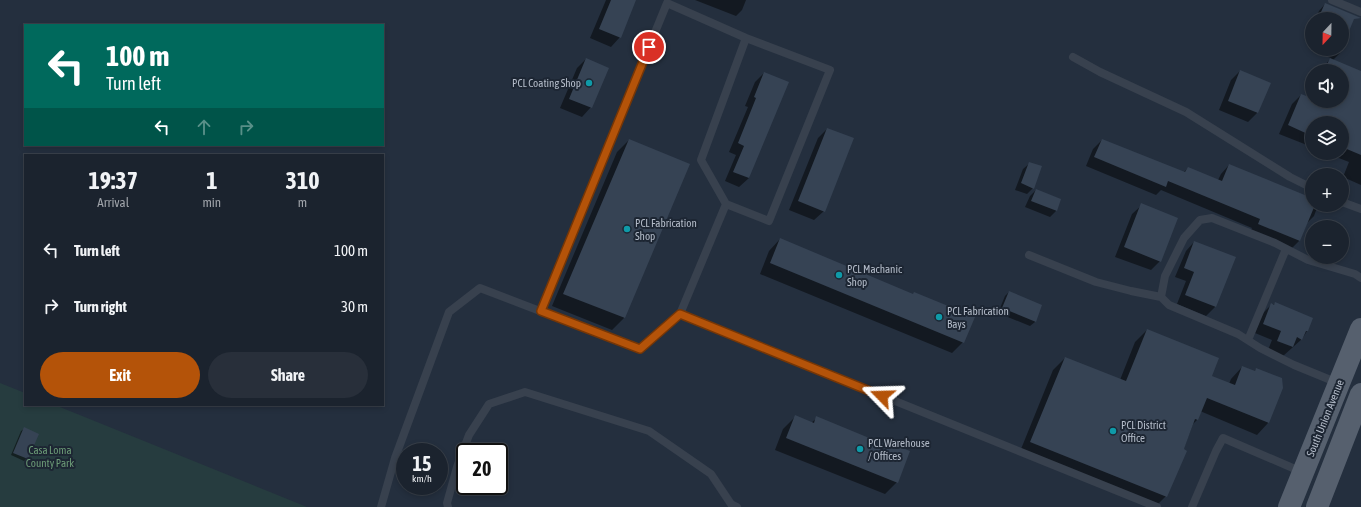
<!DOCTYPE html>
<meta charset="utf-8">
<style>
body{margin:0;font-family:"Asap Condensed",sans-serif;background:#282f3a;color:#f1f3f6;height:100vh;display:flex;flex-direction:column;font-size:15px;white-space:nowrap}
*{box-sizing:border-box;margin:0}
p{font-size:13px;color:#a0a4aa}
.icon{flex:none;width:22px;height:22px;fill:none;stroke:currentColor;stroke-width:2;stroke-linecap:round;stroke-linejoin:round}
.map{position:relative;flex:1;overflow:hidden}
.drawer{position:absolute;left:24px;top:154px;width:360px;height:252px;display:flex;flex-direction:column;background:#1b232e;border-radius:0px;box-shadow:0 2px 6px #0003,0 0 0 1px #39404a}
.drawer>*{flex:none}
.banner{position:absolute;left:24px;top:24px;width:360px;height:122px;border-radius:0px;box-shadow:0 2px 6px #0003,0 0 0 1px #39404a;background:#00695c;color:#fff;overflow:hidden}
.needle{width:26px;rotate:202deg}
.tools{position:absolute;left:1305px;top:12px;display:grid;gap:8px}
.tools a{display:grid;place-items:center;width:44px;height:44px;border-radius:50%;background:#1b232e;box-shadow:0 2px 6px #0003,0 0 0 1px #39404a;font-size:20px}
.speed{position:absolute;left:396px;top:443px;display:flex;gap:8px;font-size:20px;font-weight:700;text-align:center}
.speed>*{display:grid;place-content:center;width:52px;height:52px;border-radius:50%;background:#1b232e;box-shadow:0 2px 6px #0003,0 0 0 1px #39404a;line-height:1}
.speed small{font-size:10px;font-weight:400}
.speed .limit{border:2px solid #111;border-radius:6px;background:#fff;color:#111}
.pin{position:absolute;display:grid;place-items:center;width:34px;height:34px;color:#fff;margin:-17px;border:2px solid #fff;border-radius:50%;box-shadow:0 1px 4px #0007}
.me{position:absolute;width:44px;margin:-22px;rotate:292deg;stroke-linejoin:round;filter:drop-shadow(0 0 3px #0008)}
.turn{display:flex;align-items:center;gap:14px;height:84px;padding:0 16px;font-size:18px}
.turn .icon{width:52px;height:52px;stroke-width:2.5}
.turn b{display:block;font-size:28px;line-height:34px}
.lanes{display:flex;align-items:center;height:38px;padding:0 16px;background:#0003;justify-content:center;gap:20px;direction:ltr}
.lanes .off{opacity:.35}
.eta{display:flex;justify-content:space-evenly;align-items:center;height:68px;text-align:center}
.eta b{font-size:24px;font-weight:700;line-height:28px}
.primary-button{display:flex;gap:8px;margin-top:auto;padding:8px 16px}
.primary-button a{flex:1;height:46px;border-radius:24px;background:#b45309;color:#fff;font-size:16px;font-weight:700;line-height:46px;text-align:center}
.primary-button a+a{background:#282f3a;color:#f1f3f6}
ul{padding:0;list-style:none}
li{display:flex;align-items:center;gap:12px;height:56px;padding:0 16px}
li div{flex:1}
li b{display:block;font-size:15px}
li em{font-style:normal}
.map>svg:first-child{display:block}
.green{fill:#263c3f}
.shadow{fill:#0007}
.building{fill:#364354}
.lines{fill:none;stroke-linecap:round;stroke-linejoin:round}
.lane{stroke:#38414e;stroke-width:8}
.primary{stroke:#56606e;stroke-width:22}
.route-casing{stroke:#753606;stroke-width:10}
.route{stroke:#b45309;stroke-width:7}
.culture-dot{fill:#0f9aa8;stroke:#1d2633;stroke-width:1.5}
.labels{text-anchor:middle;stroke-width:4;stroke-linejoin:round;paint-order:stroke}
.poi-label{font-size:11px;fill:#b4bcc9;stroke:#1d2633;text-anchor:start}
.street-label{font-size:11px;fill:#b4bcc9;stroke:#1d2633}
.park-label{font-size:11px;fill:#6b9a76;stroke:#1d2633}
</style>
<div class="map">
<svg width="1361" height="507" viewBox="0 0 1361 507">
<rect width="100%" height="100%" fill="#242f3e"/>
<path class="green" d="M0 383 25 393V405H55L307 507H0Z"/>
<path class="shadow" d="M606 0H635L620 37 611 47 590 38Z
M695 0H746L742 10 736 16Z
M1325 4 1354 17 1342 47V19H1315L1319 11Z
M1312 49H1341L1340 53 1332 61 1361 72V185L1343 177 1349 162 1326 153H1342V123H1312V147L1279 134 1292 104 1301 95 1312 99V101H1316L1328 106 1330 101H1342V71H1320L1331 58 1312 51Z
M586 59 591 107 582 117 560 108 577 68Z
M1240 71 1269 83 1257 113 1248 122 1219 110 1231 80Z
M764 73 749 178 739 187 725 181 736 155 729 152 748 107 745 106 755 82Z
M827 129 824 211 814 220 789 210 818 138Z
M629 140 624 318 612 330 552 306 617 152Z
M1102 140 1183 173 1188 168 1218 180 1221 174 1229 165 1312 199V205H1318L1314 216 1307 223 1300 240 1291 249 1250 232 1252 228 1161 190 1156 195 1086 166 1093 149Z
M1030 163 1033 188 1027 194 1015 190 1023 169Z
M1036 190 1060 199 1056 211 1050 217 1025 207 1030 196Z
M1142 205 1160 261 1151 270 1115 257 1132 214Z
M780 239 913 295 963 342 952 353 760 274 769 251Z
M1194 242 1234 258 1215 307 1206 316 1177 304 1186 281 1175 277 1186 251Z
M1009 292 1041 306 1035 322 1030 326 998 313 1005 296Z
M1276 303 1307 331 1302 339 1283 356 1268 350 1272 340 1255 333 1262 314 1271 305H1273Z
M1147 330 1210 376 1229 384 1231 379 1242 367 1254 372 1256 369 1282 388 1268 423 1257 435 1200 411 1197 420 1193 424 1166 496 1155 507 1019 454 1053 370 1065 358 1120 380 1135 342Z
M795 417 811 423 817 418 890 448 892 445 897 482 885 494 775 450 783 429Z
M24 429 27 458 24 461 11 455 21 431Z"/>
<path class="building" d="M611 0H636L621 38 599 29Z
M1325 3 1361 18 1354 19 1342 48V19H1318Z
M586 58 609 68 592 108 569 99Z
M1330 58 1361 71V155L1342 147V123H1312V136L1288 125 1301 94 1312 98V101H1319L1332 107 1334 101H1342V71H1324Z
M1240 70 1271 83 1258 113 1228 101Z
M764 72 789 82 749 178 733 172 744 146 738 143 756 98 754 97Z
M827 128 854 138 825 212 798 201Z
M629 139 690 164 625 318 563 294Z
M1102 139 1185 172 1188 167 1222 181 1229 164 1312 198V205H1315L1300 241 1258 224 1260 219 1168 181 1166 187 1094 157Z
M1029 162 1042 166 1034 189 1021 183Z
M1036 189 1061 199 1057 211 1031 201Z
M1141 203 1178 218 1161 262 1124 247Z
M780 238 913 294 914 292 975 317 964 343 770 263Z
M1194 241 1236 257 1216 307 1185 295 1194 272 1184 268Z
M1009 291 1042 305 1036 322 1002 308Z
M1275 302 1313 318 1308 331H1306L1302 340 1297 337 1293 347 1277 341 1281 331 1263 324 1271 303 1274 305Z
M1147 329 1219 358 1212 376 1235 385 1242 366 1255 371 1256 368 1282 378 1283 388 1269 423 1207 398 1198 420 1195 419 1184 449 1187 451 1167 497 1030 442 1065 357 1126 381Z
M795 415 814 423 816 416 891 447 892 444 910 451 898 483 786 438Z
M24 427 39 434 28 459 13 453Z"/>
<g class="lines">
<path class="lane" d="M1332 0 1361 12
M1073 57 1100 72 1186 112 1290 177 1312 188
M1342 202 1361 209
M1029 255 1096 282 1131 291 1161 297
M541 311 667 3 746 38 830 70 769 221 726 204 701 160 746 38
M680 314 1157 507
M1248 340 1286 249
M1338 383 1294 365 1260 348 1238 334 1169 305 1161 297 1165 276 1184 238 1200 220 1212 218 1275 243 1308 260 1355 274 1361 278
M381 507 395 458 449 312 480 288 639 349 680 314 726 204
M448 507 447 503 457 467 469 435 489 404 525 392 649 431 711 474 731 504 737 507
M1192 507 1216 451 1223 438 1302 472"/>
<path class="primary" d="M1289 507 1361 329
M1317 507 1361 394"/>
</g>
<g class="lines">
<defs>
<path id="route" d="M649 47 541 311 640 349 680 314 882 396"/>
</defs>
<use href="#route" class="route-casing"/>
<use href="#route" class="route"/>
</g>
<g class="culture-dot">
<circle cx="589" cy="83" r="4"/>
<circle cx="627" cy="229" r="4"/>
<circle cx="839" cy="275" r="4"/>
<circle cx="939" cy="317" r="4"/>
<circle cx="1113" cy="431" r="4"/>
<circle cx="860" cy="449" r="4"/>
</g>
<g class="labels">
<g class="poi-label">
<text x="581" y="87" text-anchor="end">PCL Coating Shop</text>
<text x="635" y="227">PCL Fabrication<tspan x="635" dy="13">Shop</tspan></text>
<text x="847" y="273">PCL Machanic<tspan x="847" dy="13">Shop</tspan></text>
<text x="947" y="315">PCL Fabrication<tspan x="947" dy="13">Bays</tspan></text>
<text x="1121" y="429">PCL District<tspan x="1121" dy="13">Office</tspan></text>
<text x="868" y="447">PCL Warehouse<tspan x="868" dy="13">/ Offices</tspan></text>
</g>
<g class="street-label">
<text transform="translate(1325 418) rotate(-68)" y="4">South Union Avenue</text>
</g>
<g class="park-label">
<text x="50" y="454">Casa Loma<tspan x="50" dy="13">County Park</tspan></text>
</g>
</g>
</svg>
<div class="tools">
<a><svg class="needle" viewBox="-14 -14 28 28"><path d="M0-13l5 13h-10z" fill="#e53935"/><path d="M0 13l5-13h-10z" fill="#a0a4aa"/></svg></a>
<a><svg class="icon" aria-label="sound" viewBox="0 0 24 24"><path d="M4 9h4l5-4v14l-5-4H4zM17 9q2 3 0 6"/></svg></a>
<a><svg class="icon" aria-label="layers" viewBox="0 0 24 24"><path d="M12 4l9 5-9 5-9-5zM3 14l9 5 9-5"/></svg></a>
<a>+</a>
<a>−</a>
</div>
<div class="speed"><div>15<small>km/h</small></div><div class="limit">20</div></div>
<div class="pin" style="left:649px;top:47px;background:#d93025"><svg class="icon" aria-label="arrive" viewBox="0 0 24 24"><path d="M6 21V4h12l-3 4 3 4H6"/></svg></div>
<svg class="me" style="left:882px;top:396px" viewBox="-20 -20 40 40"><path d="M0-17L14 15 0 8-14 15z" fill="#b45309" stroke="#fff" stroke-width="4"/></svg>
<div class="banner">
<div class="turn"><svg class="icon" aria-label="left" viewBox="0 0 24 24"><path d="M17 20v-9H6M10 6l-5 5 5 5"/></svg><div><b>100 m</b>Turn left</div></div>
<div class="lanes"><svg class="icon" aria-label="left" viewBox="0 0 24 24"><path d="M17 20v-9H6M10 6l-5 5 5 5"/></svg><svg class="icon off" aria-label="ahead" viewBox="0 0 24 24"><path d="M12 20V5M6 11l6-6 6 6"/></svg><svg class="icon off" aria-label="right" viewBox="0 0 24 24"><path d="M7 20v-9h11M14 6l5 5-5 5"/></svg></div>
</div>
<section class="drawer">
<div class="eta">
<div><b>19:37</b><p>Arrival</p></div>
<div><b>1</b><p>min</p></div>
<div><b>310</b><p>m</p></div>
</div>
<ul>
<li><svg class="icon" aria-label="left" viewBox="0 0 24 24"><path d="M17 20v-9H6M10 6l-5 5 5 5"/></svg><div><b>Turn left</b></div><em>100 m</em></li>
<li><svg class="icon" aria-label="right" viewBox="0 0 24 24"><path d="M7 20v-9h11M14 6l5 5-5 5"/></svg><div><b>Turn right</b></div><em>30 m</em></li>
</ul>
<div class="primary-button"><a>Exit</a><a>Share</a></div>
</section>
</div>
